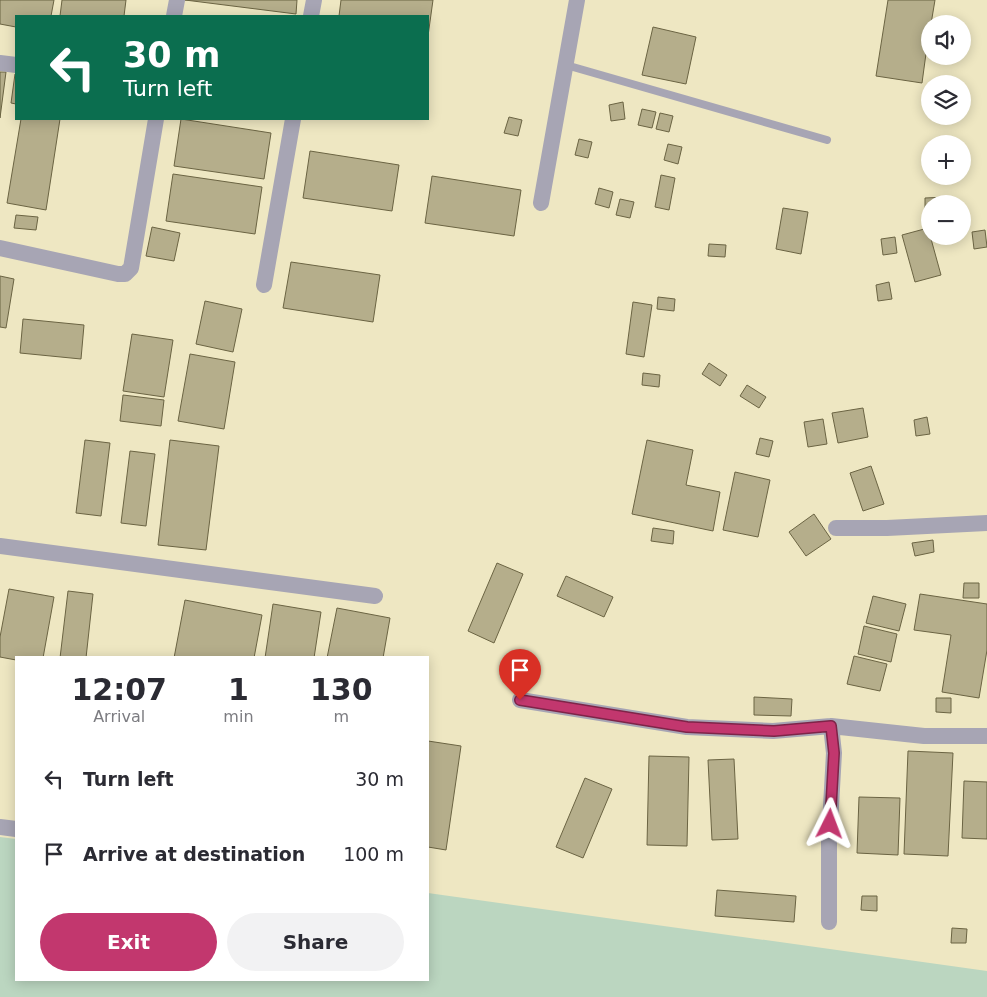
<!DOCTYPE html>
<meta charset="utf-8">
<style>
body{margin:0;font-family:"DejaVu Sans",sans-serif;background:#f2f2f3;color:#2b2b33;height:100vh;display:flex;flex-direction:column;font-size:19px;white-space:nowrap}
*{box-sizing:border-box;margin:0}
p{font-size:16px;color:#7c7c81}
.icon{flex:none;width:28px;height:28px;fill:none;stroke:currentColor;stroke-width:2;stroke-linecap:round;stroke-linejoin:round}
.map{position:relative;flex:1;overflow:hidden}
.panel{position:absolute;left:15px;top:656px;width:414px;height:325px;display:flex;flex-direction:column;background:#fff;border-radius:0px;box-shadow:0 2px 12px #0003}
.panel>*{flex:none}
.guide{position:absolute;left:15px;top:15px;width:414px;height:105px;border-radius:0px;box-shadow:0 2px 12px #0003;background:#0b6e4f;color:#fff;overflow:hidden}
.fabs{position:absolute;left:921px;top:15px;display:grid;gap:10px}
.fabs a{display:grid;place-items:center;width:50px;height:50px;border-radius:50%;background:#fff;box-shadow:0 2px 12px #0003;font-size:25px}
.pin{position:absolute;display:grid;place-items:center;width:42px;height:42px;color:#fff;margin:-51px -21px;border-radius:50% 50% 50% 0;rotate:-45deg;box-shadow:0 0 5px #0007}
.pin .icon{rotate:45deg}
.me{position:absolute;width:55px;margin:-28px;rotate:3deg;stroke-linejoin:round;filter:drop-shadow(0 0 4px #0008)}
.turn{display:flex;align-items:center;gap:18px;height:105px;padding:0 25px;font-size:22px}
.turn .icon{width:65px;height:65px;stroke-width:2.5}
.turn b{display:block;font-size:35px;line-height:42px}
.eta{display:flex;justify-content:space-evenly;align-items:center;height:85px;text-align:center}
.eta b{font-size:30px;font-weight:600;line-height:35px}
.primary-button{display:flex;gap:10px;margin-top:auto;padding:10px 25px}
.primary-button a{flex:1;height:58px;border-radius:30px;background:#c2376e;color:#fff;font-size:20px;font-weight:600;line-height:58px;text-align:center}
.primary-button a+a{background:#f2f2f3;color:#2b2b33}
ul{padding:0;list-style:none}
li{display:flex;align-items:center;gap:15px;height:75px;padding:0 25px}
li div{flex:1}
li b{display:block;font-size:19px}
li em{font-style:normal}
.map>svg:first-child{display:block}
.green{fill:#bbd6c0}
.building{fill:#b5ae8b;stroke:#6b6443}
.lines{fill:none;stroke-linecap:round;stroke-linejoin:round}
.lane{stroke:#a7a5b4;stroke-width:8}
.street{stroke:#a7a5b4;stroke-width:16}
.route-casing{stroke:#7e2448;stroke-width:12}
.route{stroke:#c2376e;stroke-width:9}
</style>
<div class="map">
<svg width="987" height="997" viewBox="0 0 987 997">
<rect width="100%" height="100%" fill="#eee7c2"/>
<path class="green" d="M0 837 16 839V980H428V893L987 971V997H0Z"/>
<path class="building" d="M0 0H54L51 16H16V27L0 24Z
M62 0H126L124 16H60Z
M185 0H297L296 14Z
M341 0H433L428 36V16H339Z
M888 0H935L931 24H930L922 83 876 76Z
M653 27 696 37 686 84 642 75Z
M0 72H6L0 118Z
M15 74H16V104L11 103Z
M623 102 625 119 611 121 609 105Z
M642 109 656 112 652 128 638 125Z
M660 113 673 116 669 132 656 129Z
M509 117 522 120 518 136 504 133Z
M21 119H60L46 210 7 203Z
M181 119 271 133 264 179 174 166Z
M579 139 592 142 588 158 575 155Z
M668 144 682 147 678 164 664 160Z
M310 151 399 165 392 211 303 198Z
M173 174 262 187 255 234 166 221Z
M661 175 675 178 669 210 655 207Z
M432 176 521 190 514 236 425 223Z
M599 188 613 192 609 208 595 204Z
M947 197V204H930V214H925V198Z
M620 199 634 202 630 218 616 215Z
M783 208 808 212 801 254 776 249Z
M16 215 38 217 36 230 14 228Z
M152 227 180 233 174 261 146 256Z
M928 228 941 275 915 282 902 235Z
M985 230 987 247 974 249 972 232Z
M895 237 897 253 883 255 881 239Z
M709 244 726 245 725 257 708 256Z
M291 262 380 275 373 322 283 308Z
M0 276 14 279 6 328 0 327Z
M889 282 892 299 878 301 876 285Z
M658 297 675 299 674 311 657 309Z
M205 301 242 309 233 352 196 344Z
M633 302 652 305 644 357 626 354Z
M23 319 84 325 81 359 20 353Z
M132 334 173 340 164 397 123 391Z
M190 354 235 362 224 429 178 421Z
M709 363 727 375 720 386 702 374Z
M643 373 660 375 659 387 642 385Z
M747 385 766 397 759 408 740 396Z
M123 395 164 400 161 426 120 421Z
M863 408 868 437 838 443 832 413Z
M927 417 930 434 916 436 914 420Z
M823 419 827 444 808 447 804 422Z
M760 438 773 441 769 457 756 454Z
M85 440 110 443 101 516 76 513Z
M170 440 219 446 206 550 158 545Z
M647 440 693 450 686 485 720 492 713 531 632 514Z
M130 451 155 454 146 526 121 523Z
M871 466 884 504 863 511 850 473Z
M735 472 770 480 758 537 723 530Z
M814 514 831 539 806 556 789 532Z
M653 528 674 531 673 544 651 541Z
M933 540 934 552 915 556 912 543Z
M497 563 523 574 494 643 468 631Z
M566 576 613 597 604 617 557 596Z
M964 583H979V598H963Z
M9 589 54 597 43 658H16V660L0 657V637Z
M68 591 93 594 86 658H60Z
M920 594 987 604V650L979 698 942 692 951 635 914 630Z
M873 596 906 604 899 631 866 623Z
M185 600 262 615 254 658H174Z
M273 604 321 612 314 658H265Z
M337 608 390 618 383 658H327Z
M864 626 897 634 891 662 858 654Z
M854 656 887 664 880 691 847 684Z
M754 697 792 699 791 716 754 715Z
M936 698H951V713L936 712Z
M428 741 461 746 446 850 428 847Z
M908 751 953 753 948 856 904 854Z
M649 756 689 757 687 846 647 845Z
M734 759 738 839 712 840 708 760Z
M585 778 612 789 583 858 556 847Z
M964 781 987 782V839L962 838Z
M859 797 900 798 898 855 857 853Z
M717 890 796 896 794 922 715 916Z
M862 896H877V911L861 910Z
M952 928 967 929 966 943H951Z"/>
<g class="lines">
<path class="lane" d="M566 65 827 140"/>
<path class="street" d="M174 16 177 0
M311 16 314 0
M0 63 16 65
M541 203 577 0
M0 248 118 274H125L131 268 156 119
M264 285 293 119
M836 528H887L987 523
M0 546 375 596
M520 700 687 727 773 731 831 726 924 736H987
M0 827 16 829
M829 922V842L834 753 831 726"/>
</g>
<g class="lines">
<defs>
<path id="route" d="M520 700 687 727 774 731 831 726 834 753 830 824"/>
</defs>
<use href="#route" class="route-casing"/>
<use href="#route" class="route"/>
</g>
</svg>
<div class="fabs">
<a><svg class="icon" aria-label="sound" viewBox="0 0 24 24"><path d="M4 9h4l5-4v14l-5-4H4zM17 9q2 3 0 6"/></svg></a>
<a><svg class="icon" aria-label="layers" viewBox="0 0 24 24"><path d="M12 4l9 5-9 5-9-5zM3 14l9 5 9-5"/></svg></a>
<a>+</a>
<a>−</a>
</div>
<div class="pin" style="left:520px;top:700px;background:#d93025"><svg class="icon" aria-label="arrive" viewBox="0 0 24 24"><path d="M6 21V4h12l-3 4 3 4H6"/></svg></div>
<svg class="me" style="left:830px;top:824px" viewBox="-20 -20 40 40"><path d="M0-17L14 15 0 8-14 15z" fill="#c2376e" stroke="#fff" stroke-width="4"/></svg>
<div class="guide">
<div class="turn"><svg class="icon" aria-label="left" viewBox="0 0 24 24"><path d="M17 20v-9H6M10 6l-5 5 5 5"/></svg><div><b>30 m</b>Turn left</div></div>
</div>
<section class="panel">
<div class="eta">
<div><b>12:07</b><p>Arrival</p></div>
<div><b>1</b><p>min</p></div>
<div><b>130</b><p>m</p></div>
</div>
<ul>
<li><svg class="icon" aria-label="left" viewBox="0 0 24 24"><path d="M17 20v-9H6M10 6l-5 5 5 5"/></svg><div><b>Turn left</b></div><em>30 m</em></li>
<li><svg class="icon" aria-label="arrive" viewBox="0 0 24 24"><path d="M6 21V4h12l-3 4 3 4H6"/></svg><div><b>Arrive at destination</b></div><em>100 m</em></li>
</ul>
<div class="primary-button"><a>Exit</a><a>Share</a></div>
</section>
</div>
